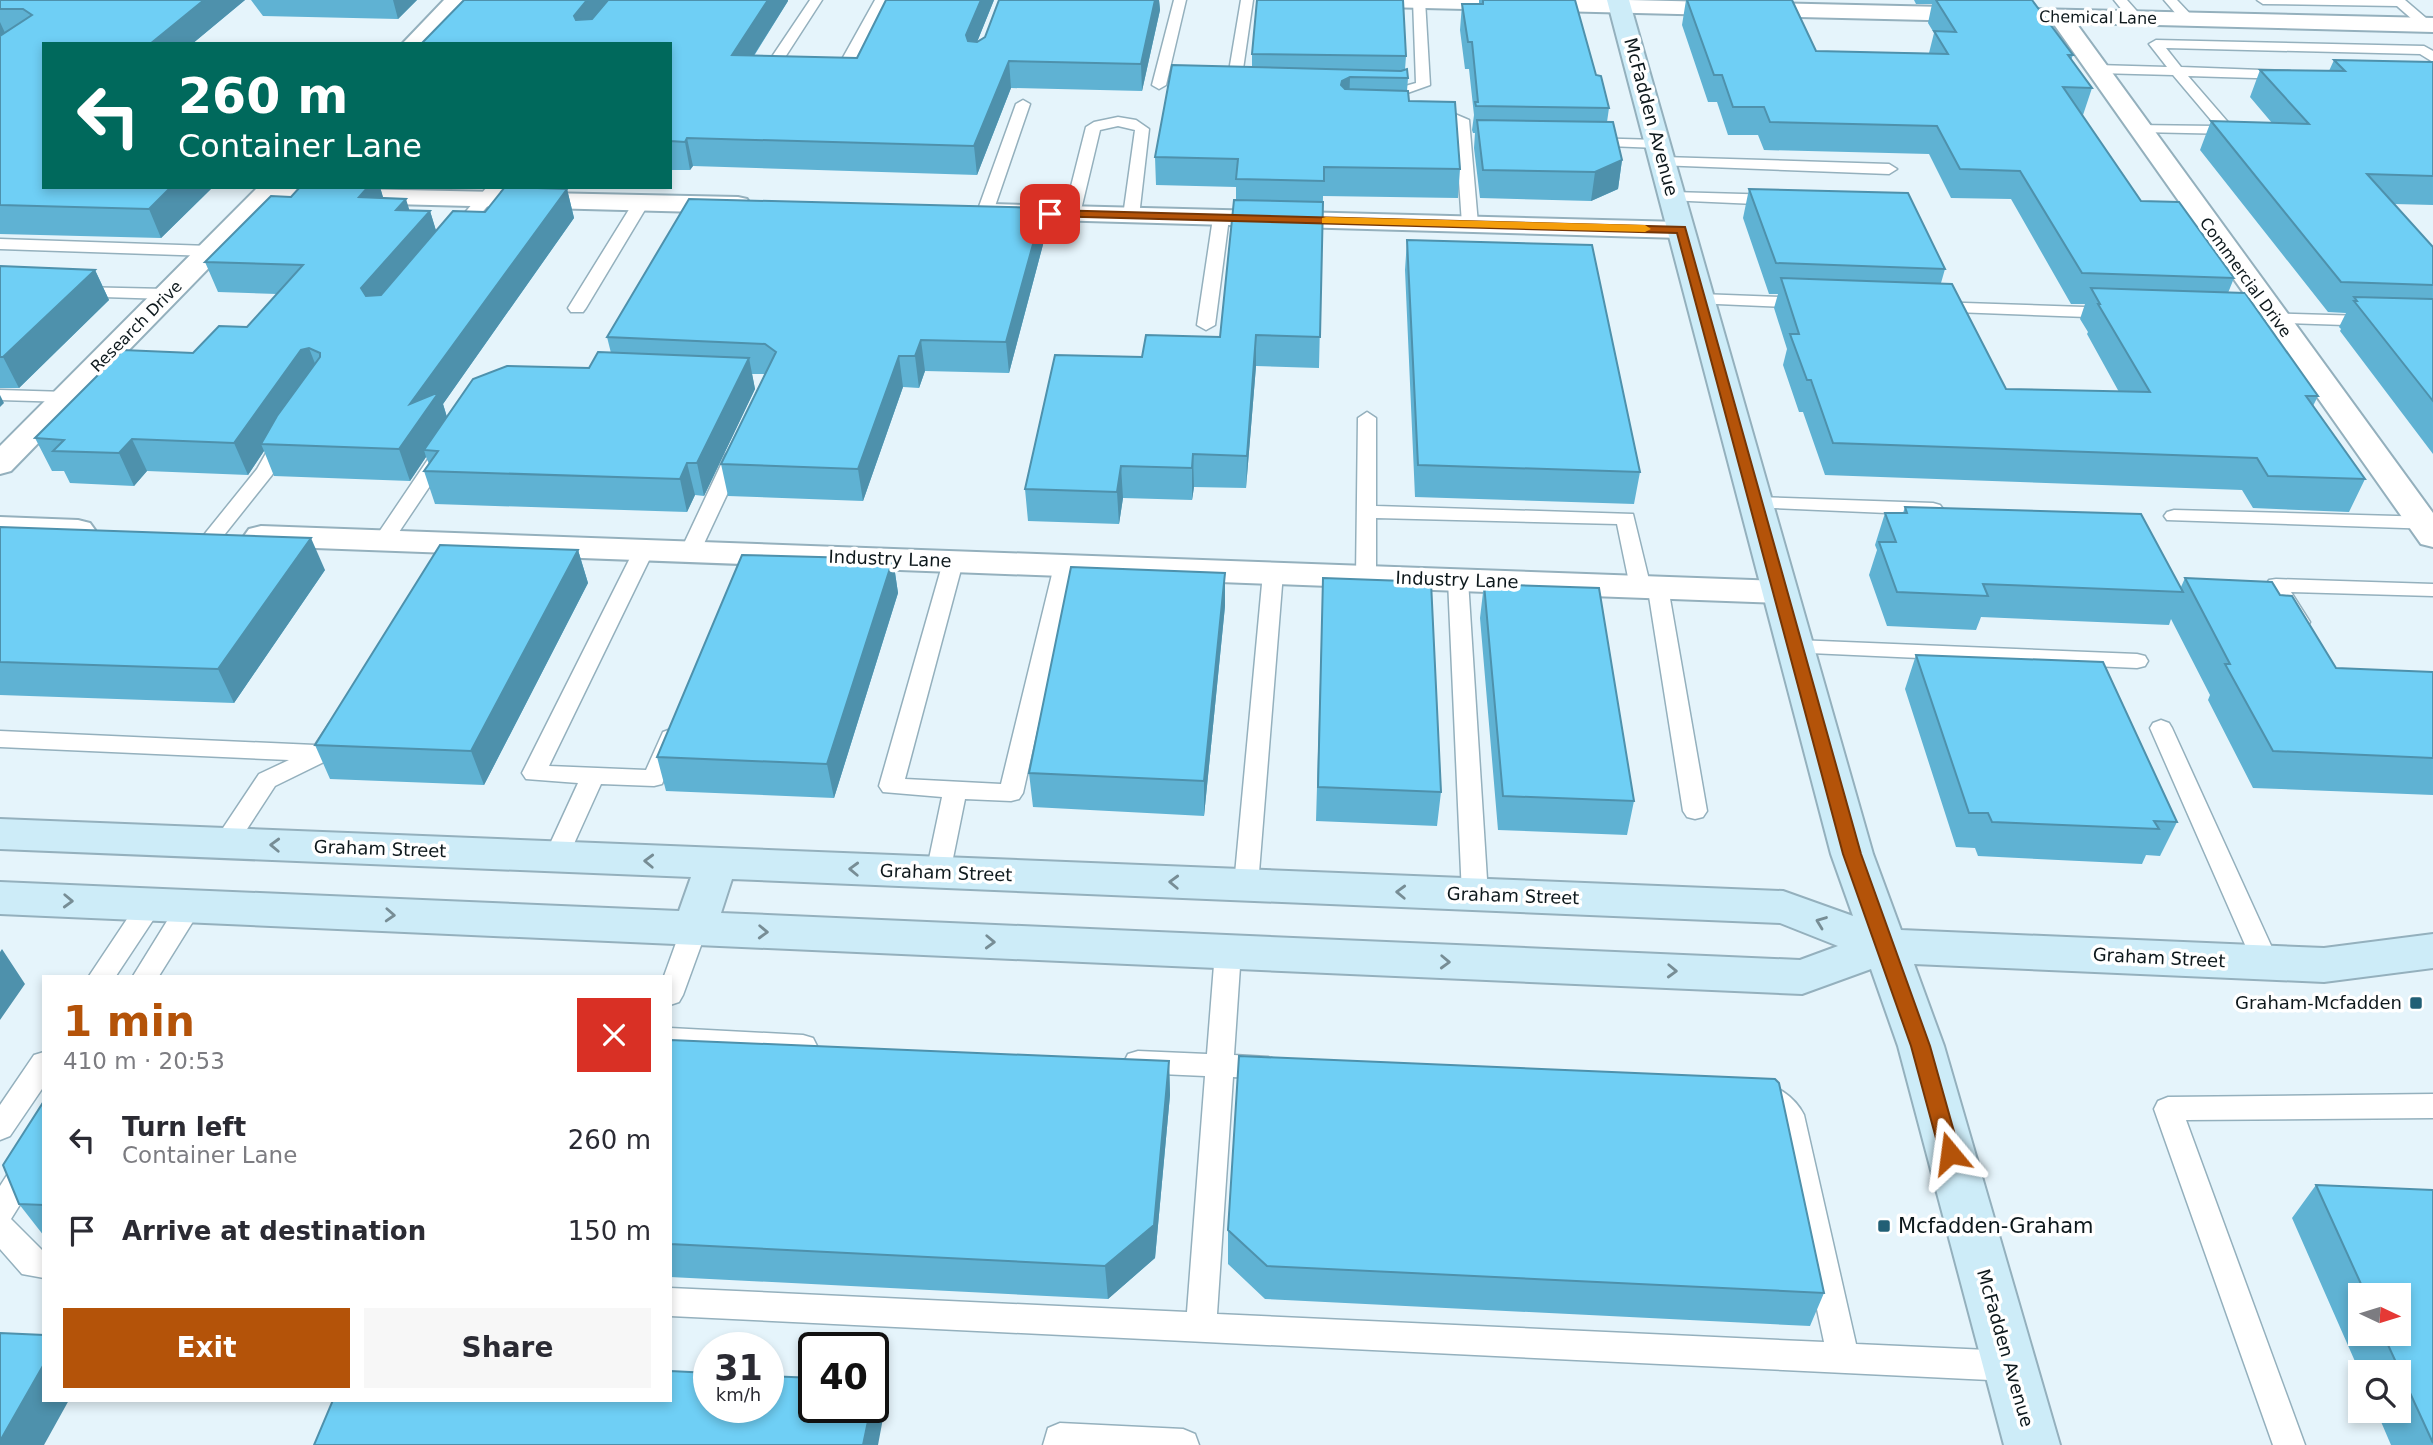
<!DOCTYPE html>
<meta charset="utf-8">
<style>
body{margin:0;font-family:"DejaVu Sans",sans-serif;background:#f7f7f7;color:#2b2b33;height:100vh;display:flex;flex-direction:column;font-size:26px;white-space:nowrap}
*{box-sizing:border-box;margin:0}
p{font-size:23px;color:#7c7c81}
.icon{flex:none;width:38px;height:38px;fill:none;stroke:currentColor;stroke-width:2;stroke-linecap:round;stroke-linejoin:round}
.map{position:relative;flex:1;overflow:hidden}
.sheet{position:absolute;left:42px;top:975px;width:630px;height:427px;display:flex;flex-direction:column;background:#fff;border-radius:0px;box-shadow:0 4px 10px #0003}
.sheet>*{flex:none}
.hud{position:absolute;left:42px;top:42px;width:630px;height:147px;border-radius:0px;box-shadow:0 4px 10px #0003;background:#00695c;color:#fff;overflow:hidden}
.needle{width:46px;rotate:94deg}
.buttons{position:absolute;left:2348px;top:1283px;display:grid;gap:14px}
.buttons a{display:grid;place-items:center;width:63px;height:63px;border-radius:0px;background:#fff;box-shadow:0 4px 10px #0003;font-size:35px}
.speed{position:absolute;left:693px;top:1332px;display:flex;gap:14px;font-size:35px;font-weight:700;text-align:center}
.speed>*{display:grid;place-content:center;width:91px;height:91px;border-radius:50%;background:#fff;box-shadow:0 4px 10px #0003;line-height:1}
.speed small{font-size:18px;font-weight:400}
.speed .limit{border:4px solid #111;border-radius:10px;background:#fff;color:#111}
.pin{position:absolute;display:grid;place-items:center;width:60px;height:60px;color:#fff;margin:-30px;border-radius:14px;box-shadow:0 4px 10px #0006}
.me{position:absolute;width:77px;margin:-38px;rotate:344deg;stroke-linejoin:round;filter:drop-shadow(0 0 5px #0008)}
.turn{display:flex;align-items:center;gap:24px;height:147px;padding:0 21px;font-size:32px}
.turn .icon{width:91px;height:91px;stroke-width:2.5}
.turn b{display:block;font-size:49px;line-height:60px}
.round{display:grid;place-items:center;flex:none;width:74px;height:74px;border-radius:0px;background:#f7f7f7}
.headline{display:flex;align-items:center;justify-content:space-between;height:119px;padding:0 21px}
h1{font-size:42px;font-weight:800;line-height:52px;color:#b45309}
.primary-button{display:flex;gap:14px;margin-top:auto;padding:14px 21px}
.primary-button a{flex:1;height:80px;border-radius:0px;background:#b45309;color:#fff;font-size:28px;font-weight:800;line-height:80px;text-align:center}
.primary-button a+a{background:#f7f7f7;color:#2b2b33}
ul{padding:0;list-style:none}
li{display:flex;align-items:center;gap:21px;height:91px;padding:0 21px}
li div{flex:1}
li b{display:block;font-size:26px}
li em{font-style:normal}
.map>svg:first-child{display:block}
.built{fill:#e5f4fb;fill-rule:evenodd}
.lines{fill:none;stroke-linecap:round;stroke-linejoin:round}
.lane-casing{stroke:#94b0bd;stroke-width:3}
.street-casing{stroke:#94b0bd;stroke-width:4}
.secondary-casing{stroke:#94b0bd;stroke-width:4}
.lane{fill:#fff;fill-rule:evenodd}
.street{fill:#fff;fill-rule:evenodd}
.secondary{fill:#cdecf8;fill-rule:evenodd}
.wall{fill:#5fb2d3;fill-rule:evenodd}
.shaded-wall{fill:#4e91ac}
.building{fill:#6fcff5;stroke:#4e91ac;stroke-width:2}
.oneway{stroke:#778d95}
.route{fill:#b45309;stroke:#753606;stroke-width:2}
.slow{fill:#f59e0b}
.poi-dot{fill:#215f75;stroke:#fff;stroke-width:2.5}
.labels{text-anchor:middle;stroke-width:7;stroke-linejoin:round;paint-order:stroke}
.far-street-label{font-size:16px;fill:#0d181c;stroke:#fff}
.street-label{font-size:18px;fill:#0d181c;stroke:#fff}
.poi-label{font-size:18px;fill:#0d181c;stroke:#fff;text-anchor:end}
.near-poi-label{font-size:21px;fill:#0d181c;stroke:#fff;text-anchor:start}
</style>
<div class="map">
<svg width="2433" height="1445" viewBox="0 0 2433 1445">
<rect width="100%" height="100%" fill="#fbfbfb"/>
<path class="built" d="M0 0H2433V1445H0ZM44 44H670V187H44ZM44 976H670V1400H44ZM2361 1295H2399V1334H2361ZM709 1348H768V1407H709ZM814 1348H873V1407H814ZM2361 1372H2399V1410H2361Z"/>
<g class="lines">
<defs>
<path id="lane" d="M810 0H822L771 79H761L759 76Z
M875 0H887L853 64H843L841 61Z
M1174 0H1186L1166 85 1159 89 1152 85Z
M1241 0H1253L1241 83 1250 88 1243 92 1230 90 1227 83Z
M1413 0H1425L1430 85 1399 96 1371 94V88H1398L1416 83Z
M2114 0H2127L2143 18 2141 21H2131Z
M2164 0H2177L2195 19 2188 23 2183 22Z
M2257 0H2405L2433 24 2426 28 2421 27 2397 6 2263 4Z
M2156 40 2424 46 2433 51V62L2420 54 2166 48 2181 67 2290 71 2297 75 2290 79 2188 76 2233 128 2235 131 2233 134 2139 132 2132 128 2134 125 2216 126 2173 75 2097 73 2090 69 2097 65 2167 67 2149 44Z
M1023 100 1030 104 993 212 991 215H979L977 212 1016 104Z
M1443 109 1469 120 1478 224 1476 227 1470 229 1462 224 1455 122 1441 117 1424 116 1422 113 1429 109Z
M1118 117 1136 120 1149 129 1139 216 1131 221 1123 216 1135 130 1118 126 1100 130 1080 214 1078 217H1066L1064 214 1086 127 1094 122Z
M1588 138 1658 140 1665 144 1658 148 1583 145 1581 142Z
M1663 157 1889 164 1897 169 1889 174 1658 165 1655 162 1658 159Z
M487 187H504L460 238H448L446 235 448 232Z
M1672 192 1778 195 1786 200 1778 205 1667 200 1664 197 1667 194Z
M641 198 649 203 586 308 583 312H571L568 308 633 203Z
M1221 213 1229 218 1215 325 1206 330 1197 325 1213 218Z
M0 239 210 246 218 251 210 256 0 249Z
M77 287 167 289 175 294 167 299 71 296 69 292Z
M1700 294 1806 298 1814 303 1806 308 1694 303 1692 299 1694 295Z
M1934 302 2114 308 2123 313 2114 318 1928 311 1925 307Z
M2263 313 2433 318V328L2257 322 2254 318 2257 314Z
M0 390 67 392 76 397 67 402 0 400Z
M1367 412 1376 418V506L1633 514 1650 584 1658 581 1665 582 1668 587 1707 811 1703 817 1695 819 1687 817 1683 811 1648 590 1640 593 1633 592 1630 587 1617 524 1376 518V577L1373 581H1359L1356 577 1358 418Z
M284 432 293 438 272 475 221 539H207L204 535 207 531 257 469 277 434Z
M442 447 452 453 393 541 390 545H376L373 541 435 449Z
M736 448 746 454 700 552 697 556H683L680 552 726 454Z
M1756 497 1933 503 1940 505 1943 509 1940 513 1933 515 1749 507 1746 503 1749 499Z
M2174 510 2433 517V529L2167 520 2164 516 2167 512Z
M644 544 651 546 654 550 549 766 646 770 663 732 671 729 679 732 682 737 662 784 654 786 601 784 568 857 565 863 556 866 547 863 544 857 578 783 526 779 522 773 634 550 637 546Z
M953 556 960 558 963 562 905 779 1001 784 1054 566 1057 562H1071L1074 566 1023 793 1019 799 1011 801 965 799 950 873 947 879 938 882 929 879 926 873 942 797 883 792 879 786 943 562 946 558Z
M1273 567 1280 569 1283 573 1258 885 1255 891 1246 894 1237 891 1234 885 1263 573 1266 569Z
M1458 574 1465 576 1468 580 1488 895 1484 902 1475 904 1466 902 1462 895 1448 580 1451 576Z
M2276 579 2433 584V596L2291 592 2310 622 2307 627H2291L2266 585 2269 580Z
M1796 640 2137 654 2145 656 2148 661 2145 666 2137 668 1788 652 1785 647 1788 642Z
M2161 720 2169 723 2172 728 2279 963 2275 970 2266 973 2257 970 2253 963 2150 728 2153 723Z
M337 721 345 724 348 729 330 759 275 786 234 849 225 852 216 849 213 843 259 774 289 760 0 747V731L315 745 329 724Z
M150 896 159 898 163 905 116 976H89L141 898Z
M189 898 198 900 202 907 159 976H133L180 900Z
M694 919 703 922 707 929 683 995 679 1002 670 1005V976H664L681 929 685 922Z
M1228 942 1237 945 1241 952 1234 1055 1268 1057 1278 1060 1282 1068 1278 1076 1268 1079 1233 1077 1217 1314 1824 1342 1777 1121 1753 1101 1749 1093 1753 1085C1772 1079 1796 1098 1804 1115L1856 1344 2010 1351 2021 1356 2026 1366 2021 1376 2010 1381 670 1316V1288L1187 1312 1205 1076 1138 1073 1128 1070 1124 1062 1128 1054 1138 1051 1207 1054 1215 952 1219 945Z
M670 1028 803 1035 813 1038 817 1046 813 1054 803 1057 670 1050Z
M44 1052V1086L10 1136 0 1140V1105L34 1055Z
M2433 1094V1118L2186 1120 2305 1445H2273L2154 1109 2158 1101 2168 1097Z
M44 1129V1166L11 1219 44 1252V1278L22 1274 0 1249V1186L34 1133Z
M1060 1423 1183 1429 1195 1434 1199 1445H1043L1048 1428Z"/>
<path id="street" d="M444 0H467L426 44H402Z
M1332 0H1628L2433 18V32L2076 23 2433 513V547L2421 544 2053 23 1343 6 1335 5Z
M258 187 738 197 747 199 751 205 747 211 738 213 274 201 11 471 0 474V446Z
M991 204 1681 222 1691 224 1694 230 1691 236 1681 238 982 218 978 212 982 206Z
M0 517 78 520 90 523 95 530 90 537 78 540 0 537Z
M261 526 1780 581 1793 584 1798 592 1793 600 1780 603 261 546 249 543 244 536 249 529Z"/>
<path id="secondary" d="M1607 0H1629L1873 854 1901 930 2324 948 2433 934V968L2324 982 1914 964 1944 1046 2060 1445H2004L1898 1046 1871 969 1802 994 0 914V882L679 911 691 877 0 849V819L1783 891 1853 916 1831 854ZM732 879 1780 923 1838 946 1800 960 721 913Z"/>
</defs>
<use href="#lane" class="lane-casing"/>
<use href="#street" class="street-casing"/>
<use href="#secondary" class="secondary-casing"/>
<use href="#lane" class="lane"/>
<use href="#street" class="street"/>
<use href="#secondary" class="secondary"/>
</g>
<path class="wall" d="M0 0H245L192 44H44L213 187 161 238 0 234Z
M251 0H417L398 19 263 16Z
M994 0 977 42 985 37 999 0H1159L1160 10 1142 91 1011 88 977 175 693 166 690 170H670V44L788 1 754 56 857 58Z
M1479 0H1575L1596 75 1609 108 1607 122 1622 160 1618 189 1591 201 1480 198 1474 148 1475 133H1473L1472 130 1474 115 1469 69H1465L1460 30 1462 4H1479Z
M1686 0H1792L1816 51 1929 53 1934 33 1928 23 1932 4H1916L1914 0H2032L2073 55 2071 60 2092 88 2083 115H2082L2141 201 2234 278 2228 293 2318 396 2313 406 2365 479 2349 512 2253 508 2242 490 1825 475 1803 412H1799L1783 365 1787 349 1774 308 1778 294H1769L1743 218 1749 189 1945 269 1941 283 2006 389 2119 392 2087 334 2088 332 2080 319 2085 304H2071L2011 199 1951 198 1929 154 1764 150 1758 135H1728L1717 102H1708L1682 25Z
M1252 54 1406 56 1405 70 1408 78 1407 91 1409 101 1460 169 1458 198 1323 196 1319 368 1256 366 1246 488 1194 487 1192 500 1123 498 1119 524 1028 521 1025 489 1142 357 1220 337 1236 200V187L1156 185 1155 157 1252 67Z
M2334 60 2433 62V205L2394 204 2433 247V454L2340 331 2341 329 2339 327 2346 313 2328 312 2200 150 2211 121 2272 123 2250 97 2260 70 2329 71Z
M300 187H380L383 198 409 210 430 211 436 231 485 212 567 189 574 218 443 404 447 417 589 368 611 353 607 337 1043 208 1045 237 1009 373 925 371 919 388 903 387 863 501 728 496 721 464 765 374H752L755 389 704 496 695 495 687 512 435 504 424 471 429 464 426 457 410 481 274 476 264 451 248 475 147 471 134 486 70 483 64 471H52L35 438 193 353 247 327 277 294 218 292 205 262 291 197Z
M1407 240 1640 472 1634 504 1415 497 1405 270Z
M0 266 95 270 109 300 19 388H0Z
M1905 507 2181 587 2185 578 2280 595 2336 668 2433 672V795L2253 788 2208 700 2210 695 2171 619 2169 625 1981 617 1976 630 1887 626 1869 575 1877 550 1875 545 1885 513H1903Z
M0 527 325 570 234 703 0 695Z
M578 550 588 583 484 785 330 779 315 745Z
M893 559 898 593 834 798 666 791 657 757Z
M1323 578 1441 792 1437 826 1316 821Z
M1484 584 1634 801 1627 835 1498 830 1480 618Z
M1225 606 1204 816 1033 807 1029 773Z
M1916 655 2177 822 2160 856 2146 855 2142 864 1978 856 1975 848 1956 847 1905 689Z
M670 1040 1169 1061 1170 1095 1155 1258 1108 1299 670 1277Z
M44 1101V1236L19 1204Z
M2316 1185 2433 1190V1445H2391L2376 1410H2399V1372H2361V1375L2292 1218ZM2361 1295H2399V1334H2361Z
M1228 1230 1824 1293 1810 1326 1265 1299 1228 1264Z"/>
<path class="shaded-wall" d="M204 0H245L192 44H150Z
M393 0H417L398 19Z
M587 0H615L580 42 574 16Z
M768 0H788V1L737 82 732 55Z
M981 0H994L969 62 966 35Z
M1155 0H1159L1160 10 1142 91 1141 64Z
M0 22 12 48 0 57Z
M1009 61 1011 88 977 175 974 146Z
M1350 77 1349 104 1341 85 1342 81Z
M687 138 693 166 690 170 685 142Z
M1622 160 1618 189 1591 201 1595 172Z
M171 187H213L161 238 149 209Z
M368 187H380L386 207 359 197Z
M567 189 574 218 443 404 449 424 424 450 426 457 410 481 399 449 410 404Z
M406 199 415 228 430 211 439 240 372 318 361 288 396 210Z
M1043 208 1045 237 1009 373 1006 342Z
M95 270 109 300 19 388 3 357Z
M1256 335V366L1246 488 1247 456Z
M921 340 925 371 919 388 915 356Z
M309 348 321 379 261 444 264 451 248 475 234 443 301 350Z
M899 356 903 387 863 501 858 469Z
M749 358 755 389 704 496 697 463Z
M0 395 4 403 0 407Z
M132 439 147 471 134 486 119 453Z
M1193 454 1194 487 1192 500V468Z
M687 463 695 495 687 512 680 479Z
M1121 466 1123 498 1119 524 1117 492Z
M311 538 325 570 234 703 218 669Z
M578 550 588 583 484 785 471 751Z
M893 559 898 593 834 798 827 764Z
M1225 573V606L1204 816V781Z
M2 949 25 984 0 1020V952Z
M1169 1061 1170 1095 1155 1258 1108 1299 1105 1266Z
M44 1364V1400H69L44 1445H0V1441Z
M876 1381 884 1413 878 1445H863L871 1407H873V1396Z"/>
<path class="building" d="M0 0H204L150 44H44V187H171L149 209 0 205V36L32 15 23 9H0Z
M464 0H587L574 16 576 20 592 19 608 0H768L732 55 857 58 886 0H981L966 35 968 41 977 42 985 37 999 0H1155L1141 64 1009 61 974 146 687 138 685 142 670 141V44H421Z
M1257 0H1403L1406 56 1252 54Z
M1483 0H1575L1596 75 1601 76 1609 108 1476 106 1475 102H1478L1472 42H1468L1462 4H1483Z
M1687 0H1792L1816 51 1948 54 1934 31 1956 32 1936 0H2032L2073 55H2068L2092 88 2063 87 2141 201 2179 202 2234 278 2082 273 2020 171 1960 169 1937 126 1770 122 1764 107H1733L1722 75H1714Z
M2334 60 2433 62V176L2367 174 2433 247V285L2341 282 2211 121 2309 124 2260 70 2345 71Z
M1172 65 1401 71 1407 69 1408 78 1350 77 1342 81 1341 85 1345 89 1408 91 1409 101 1455 102 1460 169 1324 167V181L1236 179 1238 159 1155 157Z
M1477 120 1613 122 1622 160 1595 172 1483 170Z
M300 187H368L359 197 406 199 396 210 430 211 361 288 366 296 381 295 453 211 485 212 505 187 567 189 410 404 439 392 399 449 261 444 277 416 320 357V353L309 348 301 350 234 443 132 439 119 453 53 451 64 440 35 438 123 350 193 353 219 326 247 327 303 265 205 262 271 196 291 197Z
M1749 189 1908 193 1945 269 1776 263Z
M689 199 1043 208 1006 342 921 340 915 356H899L858 469 721 464 776 352 765 344 607 337Z
M1234 200 1323 202 1320 337 1256 335 1247 456 1193 454 1192 468 1121 466 1117 492 1025 489 1055 355 1142 357 1146 335 1220 337Z
M1407 240 1592 245 1640 472 1418 465Z
M0 266 95 270 3 357H0Z
M1781 278 1952 284 2006 389 2150 392 2098 304H2100L2091 288 2245 293 2318 396H2306L2365 479 2268 476 2257 458 1833 443 1811 380H1807L1790 334H1799Z
M2354 297 2433 299V401L2354 301H2357Z
M598 352 749 358 697 463H687L680 479 424 471 438 451 424 450 473 379 507 366 589 368Z
M1905 507 2141 514 2183 592 1983 584 1988 596 1897 592 1879 542H1896L1885 513H1907Z
M0 527 311 538 218 669 0 662Z
M440 545 578 550 471 751 315 745Z
M742 555 893 559 827 764 657 757Z
M1071 567 1225 573 1204 781 1029 773Z
M1323 578 1431 582 1441 792 1318 787Z
M2185 578 2272 582 2280 595 2292 596 2336 668 2433 672V758L2273 751 2225 664H2230Z
M1484 584 1599 588 1634 801 1503 796Z
M1916 655 2103 662 2177 822 2154 821 2159 829 1992 822 1988 813H1969Z
M670 1040 1169 1061 1154 1225 1105 1266 670 1244Z
M1239 1056 1775 1079 1779 1083 1824 1293 1267 1266 1228 1230Z
M44 1101V1205L19 1204 3 1165Z
M2316 1185 2433 1190V1443L2383 1334H2399V1295H2366Z
M0 1333 44 1335V1364L0 1441Z
M670 1371 709 1373V1407H768V1376L814 1378V1407H871L863 1445H314L333 1400H670Z
M873 1381H876L873 1396Z"/>
<defs><path id="oneway-chevron" d="M-2-3.5L2.5 0L-2 3.5" fill="none" stroke-width="1.6" stroke-linecap="round" stroke-linejoin="round" transform="scale(1.75)"/></defs>
<g class="oneway">
<use href="#oneway-chevron" transform="translate(275 845) rotate(-178)"/>
<use href="#oneway-chevron" transform="translate(649 861) rotate(-178)"/>
<use href="#oneway-chevron" transform="translate(854 869) rotate(-178)"/>
<use href="#oneway-chevron" transform="translate(1174 882) rotate(-178)"/>
<use href="#oneway-chevron" transform="translate(1401 892) rotate(-178)"/>
<use href="#oneway-chevron" transform="translate(68 901) rotate(2)"/>
<use href="#oneway-chevron" transform="translate(390 915) rotate(3)"/>
<use href="#oneway-chevron" transform="translate(1821 922) rotate(-159)"/>
<use href="#oneway-chevron" transform="translate(763 932) rotate(2)"/>
<use href="#oneway-chevron" transform="translate(990 942) rotate(2)"/>
<use href="#oneway-chevron" transform="translate(1445 962) rotate(2)"/>
<use href="#oneway-chevron" transform="translate(1672 971) rotate(2)"/>
</g>
<path class="route" d="M1050 210 1685 227 1861 854 1930 1046 1960 1153 1957 1159 1950 1161 1943 1159 1940 1153 1911 1046 1843 854 1677 233 1046 216V211Z"/>
<path class="slow" d="M1326 217 1645 225 1651 229 1645 232 1322 223V218Z"/>
<g class="poi-dot">
<rect x="2409" y="996" width="14" height="14" rx="3.5"/>
<rect x="1877" y="1219" width="14" height="14" rx="3.5"/>
</g>
<g class="labels">
<g class="far-street-label">
<text transform="translate(2098 17) rotate(1)" y="6">Chemical Lane</text>
<text transform="translate(2246 277) rotate(54)" y="6">Commercial Drive</text>
<text transform="translate(136 326) rotate(-45)" y="6">Research Drive</text>
</g>
<g class="street-label">
<text transform="translate(1651 117) rotate(75)" y="6">McFadden Avenue</text>
<text transform="translate(890 559) rotate(2)" y="6">Industry Lane</text>
<text transform="translate(1457 580) rotate(2)" y="6">Industry Lane</text>
<text transform="translate(380 849) rotate(2)" y="6">Graham Street</text>
<text transform="translate(946 873) rotate(2)" y="6">Graham Street</text>
<text transform="translate(1513 896) rotate(2)" y="6">Graham Street</text>
<text transform="translate(2159 958) rotate(3)" y="6">Graham Street</text>
<text transform="translate(2005 1348) rotate(74)" y="6">McFadden Avenue</text>
</g>
<g class="poi-label">
<text x="2402" y="1009">Graham-Mcfadden</text>
</g>
<g class="near-poi-label">
<text x="1898" y="1233">Mcfadden-Graham</text>
</g>
</g>
</svg>
<div class="buttons">
<a><svg class="needle" viewBox="-14 -14 28 28"><path d="M0-13l5 13h-10z" fill="#e53935"/><path d="M0 13l5-13h-10z" fill="#7c7c81"/></svg></a>
<a><svg class="icon" aria-label="search" viewBox="0 0 24 24"><circle cx="10" cy="10" r="6"/><path d="M15 15l6 6"/></svg></a>
</div>
<div class="speed"><div>31<small>km/h</small></div><div class="limit">40</div></div>
<div class="pin" style="left:1050px;top:214px;background:#d93025"><svg class="icon" aria-label="arrive" viewBox="0 0 24 24"><path d="M6 21V4h12l-3 4 3 4H6"/></svg></div>
<svg class="me" style="left:1950px;top:1153px" viewBox="-20 -20 40 40"><path d="M0-17L14 15 0 8-14 15z" fill="#b45309" stroke="#fff" stroke-width="4"/></svg>
<div class="hud">
<div class="turn"><svg class="icon" aria-label="left" viewBox="0 0 24 24"><path d="M17 20v-9H6M10 6l-5 5 5 5"/></svg><div><b>260 m</b>Container Lane</div></div>
</div>
<section class="sheet">
<div class="headline"><div><h1>1 min</h1><p>410 m · 20:53</p></div><a class="round" style="background:#d93025;color:#fff"><svg class="icon" aria-label="close" viewBox="0 0 24 24"><path d="M6 6l12 12M18 6L6 18"/></svg></a></div>
<ul>
<li><svg class="icon" aria-label="left" viewBox="0 0 24 24"><path d="M17 20v-9H6M10 6l-5 5 5 5"/></svg><div><b>Turn left</b><p>Container Lane</p></div><em>260 m</em></li>
<li><svg class="icon" aria-label="arrive" viewBox="0 0 24 24"><path d="M6 21V4h12l-3 4 3 4H6"/></svg><div><b>Arrive at destination</b></div><em>150 m</em></li>
</ul>
<div class="primary-button"><a>Exit</a><a>Share</a></div>
</section>
</div>
